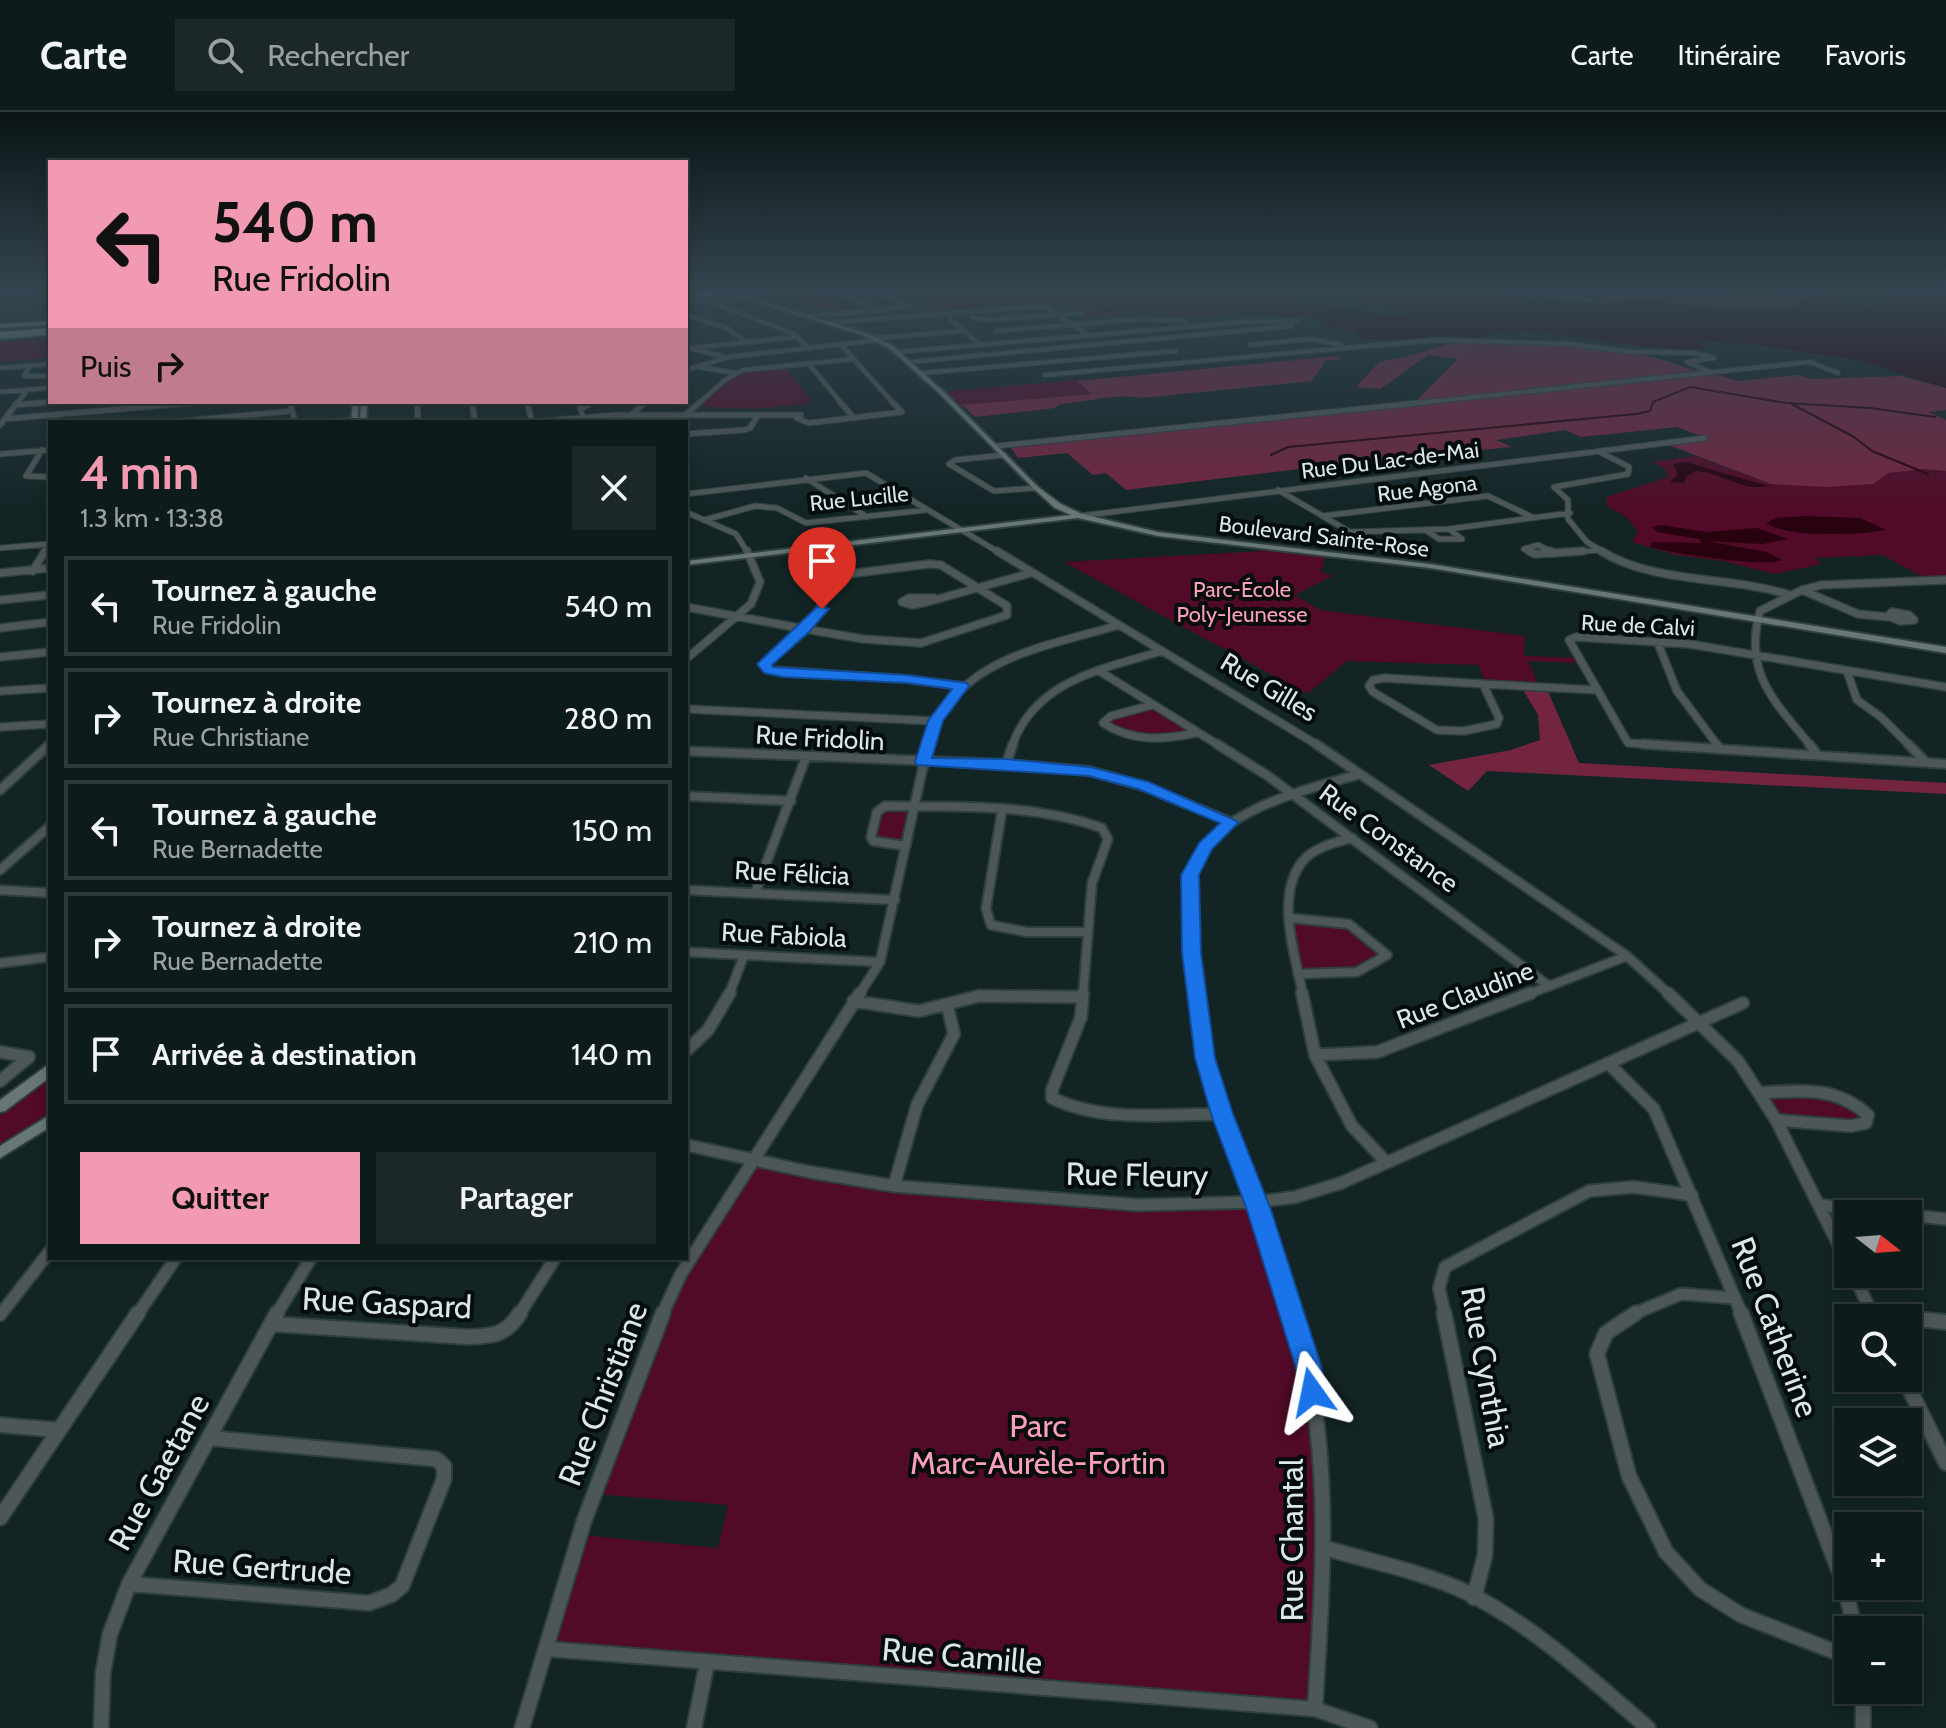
<!DOCTYPE html>
<html lang="fr">
<meta charset="utf-8">
<style>
body{margin:0;font-family:Cabin,sans-serif;background:#1c2828;color:#f1f3f6;height:100vh;display:flex;flex-direction:column;font-size:30px;white-space:nowrap}
*{box-sizing:border-box;margin:0}
p{font-size:26px;color:#9ba1a3}
.icon{flex:none;width:44px;height:44px;fill:none;stroke:currentColor;stroke-width:2;stroke-linecap:round;stroke-linejoin:round}
.map{position:relative;flex:1;overflow:hidden}
.panel{position:absolute;left:48px;top:308px;width:640px;height:840px;display:flex;flex-direction:column;background:#0e1b1b;border-radius:0px;box-shadow:0 4px 12px #0003,0 0 0 2px #2e393a}
.panel>*{flex:none}
.banner{position:absolute;left:48px;top:48px;width:640px;height:244px;border-radius:0px;box-shadow:0 4px 12px #0003,0 0 0 2px #2e393a;background:#f19ab1;color:#111;overflow:hidden}
.needle{width:52px;rotate:107deg}
.tools{position:absolute;left:1834px;top:1088px;display:grid;gap:16px}
.tools a{display:grid;place-items:center;width:88px;height:88px;border-radius:0px;background:#0e1b1b;box-shadow:0 4px 12px #0003,0 0 0 2px #2e393a;font-size:40px}
.pin{position:absolute;display:grid;place-items:center;width:68px;height:68px;color:#fff;margin:-82px -34px;border-radius:50% 50% 50% 0;rotate:-45deg;box-shadow:0 0 8px #0007}
.pin .icon{rotate:45deg}
.me{position:absolute;width:88px;margin:-44px;rotate:348deg;stroke-linejoin:round;filter:drop-shadow(0 0 6px #0008)}
.turn{display:flex;align-items:center;gap:28px;height:168px;padding:0 32px;font-size:36px}
.turn .icon{width:104px;height:104px;stroke-width:2.5}
.turn b{display:block;font-size:56px;line-height:68px}
.then{display:flex;align-items:center;height:76px;padding:0 32px;background:#0003;gap:16px;font-size:30px}
.round{display:grid;place-items:center;flex:none;width:84px;height:84px;border-radius:0px;background:#1c2828}
.headline{display:flex;align-items:center;justify-content:space-between;height:136px;padding:0 32px}
h1{font-size:48px;font-weight:600;line-height:60px;color:#f19ab1}
.button{display:flex;gap:16px;margin-top:auto;padding:16px 32px}
.button a{flex:1;height:92px;border-radius:0px;background:#f19ab1;color:#111;font-size:32px;font-weight:600;line-height:92px;text-align:center}
.button a+a{background:#1c2828;color:#f1f3f6}
ul{padding:0;list-style:none}
li{display:flex;align-items:center;gap:24px;height:100px;margin:0 16px 12px;padding:0 16px;border:4px solid #2e393a;border-radius:0px}
li div{flex:1}
li b{display:block;font-size:30px}
li em{font-style:normal}
header{display:flex;align-items:center;gap:48px;box-sizing:border-box;height:112px;padding:0 40px;background:#0e1b1b;border-bottom:2px solid #2e393a}
header strong{font-size:38px}
nav{display:flex;gap:44px;margin-inline-start:auto;font-size:28px}
.search{width:560px;height:72px;background:#1c2828;display:flex;align-items:center;gap:20px;box-sizing:border-box;padding:0 28px;border-radius:0px;color:#9ba1a3;font-size:30px}
.map>svg:first-child{display:block}
.green{fill:#510a27}
.forest{fill:#732540}
.water{fill:#28020f;fill-rule:evenodd}
.lines{fill:none;stroke-linecap:round;stroke-linejoin:round}
.stream{stroke:#28020f;stroke-width:2}
.street-far5-casing{stroke:#2e3f3f;stroke-width:6}
.street-far4-casing{stroke:#2e3f3f;stroke-width:7}
.street-far3-casing{stroke:#2e3f3f;stroke-width:10}
.street-far2-casing{stroke:#2e3f3f;stroke-width:12}
.street-far1-casing{stroke:#2e3f3f;stroke-width:15}
.street-casing{stroke:#2e3f3f;stroke-width:18}
.secondary-casing{stroke:#2e3f3f;stroke-width:4}
.primary-casing{stroke:#2e3f3f;stroke-width:4}
.highway-casing{stroke:#2e3f3f;stroke-width:4}
.street-far5{stroke:#4e5757;stroke-width:4}
.street-far4{stroke:#4e5757;stroke-width:5}
.street-far3{stroke:#4e5757;stroke-width:7}
.street-far2{stroke:#4e5757;stroke-width:8}
.street-far1{stroke:#4e5757;stroke-width:11}
.street{stroke:#4e5757;stroke-width:14}
.secondary{fill:#687676;fill-rule:evenodd}
.primary{fill:#7c8e8d;fill-rule:evenodd}
.highway{fill:#8da3a3;fill-rule:evenodd}
.route{fill:#1a73e8;stroke:#114b97;stroke-width:2}
.labels{text-anchor:middle;stroke-width:8;stroke-linejoin:round;paint-order:stroke}
.far-street-label{font-size:22px;fill:#dbe7e6;stroke:#050c0c}
.far-park-label{font-size:22px;fill:#fc9fb8;stroke:#050c0c}
.street-label{font-size:26px;fill:#dbe7e6;stroke:#050c0c}
.near-street-label{font-size:32px;fill:#dbe7e6;stroke:#050c0c}
.near-park-label{font-size:32px;fill:#fc9fb8;stroke:#050c0c}
</style>
<header>
<strong>Carte</strong>
<div class="search"><svg class="icon" aria-label="search" viewBox="0 0 24 24"><circle cx="10" cy="10" r="6"/><path d="M15 15l6 6"/></svg>Rechercher</div>
<nav><a>Carte</a><a>Itinéraire</a><a>Favoris</a></nav>
</header>
<div class="map">
<svg width="1946" height="1616" viewBox="0 0 1946 1616">
<rect width="100%" height="100%" fill="#122424"/>
<path class="green" d="M884 175H1033V181L1026 188 1098 190 1128 195 1096 198 1248 202 1194 204 1147 200 1083 206 1064 193 1012 196 1006 193 935 198 925 191Z
M811 176C826 189 852 200 873 198L876 202 855 204 845 197H823L790 188 768 191 749 182Z
M50 227V246L0 250V230Z
M785 253 812 291 754 297 695 294 735 261Z
M1077 268 1093 282 956 294 941 280Z
M1695 344 1771 372 1925 357 1946 359V468H1929L1882 443 1814 446 1822 452 1775 462 1723 449 1675 443 1632 430 1638 419 1625 404 1607 394 1606 385 1668 365 1665 357 1652 350Z
M1280 438 1327 443 1323 450 1325 454 1319 458 1332 464 1295 483 1320 498 1525 524 1524 544 1580 546 1583 551 1528 549 1539 574 1486 571 1478 553 1347 549 1307 582 1064 450Z
M1152 593 1196 621 1151 627 1103 611 1111 604Z
M885 694H914L906 734 873 729 877 700Z
M1290 806 1349 812 1387 843 1351 862H1298Z
M50 966V1000L0 1033V1003Z
M1811 977 1859 993 1866 1011 1776 1008 1759 981Z
M753 1046C917 1087 1088 1087 1256 1090L1308 1253 1321 1335 1315 1597 547 1537 581 1423 718 1436 728 1393 595 1382 656 1217Z"/>
<path class="forest" d="M1744 175 1805 182 1842 177 1798 175 1858 177 1788 196 1745 198 1652 189 1602 192 1598 184 1709 185Z
M1451 231C1532 233 1620 229 1696 259L1416 289 1458 247 1428 243 1380 277 1356 275 1379 250 1413 243Z
M1338 244 1341 248H1326L1312 269 1141 286C1114 281 1088 290 1060 292L1055 296 975 305 962 293 1092 282 1077 269Z
M1715 262 1737 269 1797 263 1812 267 1901 264 1946 276V298L1928 300 1946 308V359L1925 357 1888 361 1873 372 1827 375 1771 372 1666 332 1706 326 1677 315 1581 325 1565 318 1496 328 1512 335 1374 348 1126 378 1106 361 1093 363 1067 341 1018 346 1011 336Z
M1522 576 1547 577 1579 651 1946 671V682L1487 659 1468 679 1429 653 1511 638 1540 628 1538 603Z"/>
<path class="water" d="M1033 175H1506L1503 177C1541 200 1614 188 1656 190 1693 191 1747 206 1785 196 1812 189 1861 165 1890 181L1847 187 1867 194 1887 192 1883 186 1905 181 1946 186V276L1857 248 1759 233 1703 229 1700 231 1707 236C1641 241 1576 220 1510 219 1494 219 1486 226 1475 226 1465 227 1454 224 1444 224 1416 225 1385 231 1357 225L1359 219 1325 214 1319 208 1304 204 1135 198 1093 200 1127 195 1098 190 1026 188 1023 186 1033 181ZM1287 182 1320 183 1421 204C1406 208 1302 190 1287 182Z
M1686 350 1768 374C1741 380 1721 360 1696 359L1687 364 1684 371 1670 370 1678 362 1673 352Z
M1804 404 1860 406 1886 418C1860 423 1787 426 1766 411L1776 406Z
M1661 413 1707 420 1757 416 1788 427 1763 432 1706 429 1767 440 1782 448C1765 456 1671 441 1650 435L1652 430 1702 431 1699 427 1657 420 1652 415Z"/>
<g class="lines">
<path class="stream" d="M1790 291 1854 325 1872 339 1928 362
M1271 343 1288 335 1636 302 1650 299 1653 290 1690 275 1786 291 1870 296 1935 305"/>
<defs>
<path id="street-far5" d="M868 177 910 194 881 198 838 181Z
M1918 177 1946 181
M726 179 777 175
M1537 182 1592 188
M1554 184 1649 175
M710 190 792 221 810 237
M686 191 730 187
M686 203 727 216 746 230
M809 204 881 198
M972 205 989 208 1080 201
M950 207 979 232
M829 211 1044 194 1088 223
M996 219 1140 207 1185 209
M875 226 964 219
M1250 233 1311 227 1341 233
M842 234 894 292
M690 236 797 225
M693 237 725 245
M897 240 1244 210 1299 209
M909 250 1292 214
M808 251 842 292
M30 254 24 264H50
M699 255 735 261
M0 256 50 252
M686 258 729 245 879 228
M922 261 1176 239
M1045 263 1436 228 1570 232 1633 240 1695 241 1714 246 1687 250 1708 259
M0 280 50 276
M17 292 27 278
M32 292 50 290
M185 292 203 290
M698 292 725 268 743 258 854 247
M1408 292 1810 250 1838 261"/>
<path id="street-far4" d="M290 290 295 310
M417 290 418 310
M472 290 475 310
M527 290 532 310
M840 290 854 306
M15 293 50 290
M581 297 590 292H579L583 305
M684 304 700 290
M797 306 809 311 902 300 892 290
M4 307 203 290
M173 310 292 299
M326 310 363 307
M532 310 615 303H801L798 306
M623 310 646 290
M0 313 18 290
M686 322 744 318 750 316 757 305
M997 334 1427 290
M42 338 26 364 50 365
M1598 339 1629 355 1628 362 1554 375 1568 388V407L1587 430 1605 441
M0 342 50 338
M1004 343 955 348 949 352 994 379 1036 376
M806 366 867 405
M1278 378 1350 420 1449 417 1570 401
M686 382 866 361 1000 441
M686 400 736 422 748 441
M1080 404 1705 326
M1322 404 1488 384 1532 405
M704 408 755 394 777 396 806 411 926 398
M1427 419 1439 427H1462L1449 417
M0 436 49 432
M44 441 50 431
M1533 441 1524 437 1538 433 1554 441
M1550 441H1554
M1554 441 1602 438"/>
<path id="street-far3" d="M997 439 1319 634
M1529 439 1535 442 1554 441
M1550 439 1554 441
M1601 439C1653 472 1731 464 1790 483
M1554 441 1583 439
M929 452 941 453 1007 494V503L921 531 863 527 805 517 821 495 828 469 840 463Z
M33 459 45 439
M0 461 50 456
M1802 478 1858 502 1889 505
M934 486H909L902 490 912 493 927 490 1031 461
M0 488 50 483
M686 495 805 517
M1892 500 1909 503 1914 508 1900 509 1888 504Z
M0 516 50 510
M805 517 764 552 769 558 907 567 962 574
M1657 529 1677 579 1718 634
M0 545 50 540
M686 547 751 492 760 470 747 439
M1847 559 1857 588 1881 605 1910 634
M1101 560 1220 634
M1385 566 1483 572 1499 606 1497 612 1464 619 1437 618 1373 580 1369 574 1373 568Z
M1483 572 1597 578
M0 579 50 576
M1152 593 1111 604 1103 611C1132 630 1163 628 1196 621
M686 597 935 609
M0 615 50 612
M928 634C953 546 1042 536 1119 513
M1012 634C1035 568 1103 557 1162 539
M1674 634 1628 631 1569 528 1576 525 1689 532 1946 575
M1811 634C1774 589 1743 561 1760 499L1802 478 1821 473 1946 468"/>
<path id="street-far2" d="M1217 632 1268 664 1549 874
M1316 632 1627 844 1670 883
M1643 632 1946 652
M1716 632 1720 637
M1809 632 1817 642
M1908 632 1926 650
M686 639 1006 652 1090 659 1143 674 1231 710
M1006 652 1013 632
M0 678 50 632
M686 684 791 689
M1002 698 986 797 991 813 1027 820H1088
M906 734 873 729 871 725 877 700 885 694C957 695 1033 691 1102 716L1108 727 1092 771 1083 883
M0 758 50 714
M0 778 50 781
M686 778 895 788
M755 781 806 645
M1290 806 1349 812 1387 843 1357 860 1298 862
M686 840 880 850
M0 851 50 845
M729 883 744 843
M859 883 880 850 928 632
M1195 883C1192 855 1184 791 1189 766 1204 700 1305 678 1360 662
M1303 883C1295 843 1275 785 1302 750 1312 736 1336 730 1352 726
M1526 883 1627 844"/>
<path id="street-far1" d="M1083 881 1081 905 1052 978V986C1103 1011 1167 1002 1222 1002
M1195 881C1207 993 1261 1096 1294 1203
M1302 881 1315 943 1352 1014 1386 1050
M1668 881 1738 949 1776 1008 1848 1152
M853 889 919 899 979 884 1082 885
M686 939 708 918 730 881
M0 940 29 945
M1315 943 1377 940 1531 881
M1608 951 1654 997 1742 1203
M0 969 29 945
M1759 981C1800 978 1836 974 1868 1003L1866 1011 1851 1014 1776 1008
M686 1033 810 1060 894 1074 1139 1093 1256 1090 1295 1085 1341 1071 1743 891
M894 1074 917 993 954 922 947 892
M1819 1093 1898 1102
M1908 1103 1946 1107
M1853 1162 1873 1203
M0 1203 50 1139
M137 1203 176 1146
M276 1203 311 1146
M519 1203 555 1146
M662 1203 681 1162 860 881
M1445 1203 1439 1176 1445 1155 1589 1079 1634 1075 1692 1083
M1631 1203 1681 1182 1735 1186
M1873 1203H1878"/>
<path id="street" d="M1294 1201C1334 1331 1323 1464 1315 1597
M1444 1201 1486 1407 1485 1443 1474 1486
M1636 1201 1606 1221 1597 1242 1629 1364 1666 1440 1700 1477 1741 1503 1848 1545
M1741 1201 1845 1475 1855 1518
M1872 1201 1874 1206
M1873 1203 1906 1206
M1908 1206 1946 1210
M271 1212 469 1225C494 1224 506 1223 520 1201
M1904 1266 1946 1351
M0 1313 58 1318
M0 1406 138 1201
M1325 1436C1372 1450 1421 1459 1466 1480 1534 1514 1591 1567 1648 1616
M129 1472 369 1491 391 1483 402 1474 444 1367V1354L436 1347 209 1326
M547 1537 1315 1597 1370 1616
M1863 1578V1616
M101 1616 103 1561 110 1522 129 1472 277 1201
M522 1616 584 1409 663 1201
M694 1616 707 1551"/>
<path id="secondary" d="M708 175H713L866 221 893 234 943 279 1038 375 1061 392 1082 402 1158 420 1430 452 1946 535V541L1430 456 1158 424 1078 406 686 453V449L1071 403 1055 396 1034 377 939 281 889 236 862 223Z
M353 290H359L357 310H351Z
M361 290H367L366 310H360Z
M50 953V965L5 999 0 1000V988L45 955Z
M50 1003V1015L0 1046V1034Z"/>
<path id="primary" d="M50 209V213L0 216V212Z
M50 219V223L0 227V223Z"/>
<path id="highway" d="M733 178 731 181 686 187V183Z
M50 216V220L0 224V220Z"/>
</defs>
<use href="#street-far5" class="street-far5-casing"/>
<use href="#street-far4" class="street-far4-casing"/>
<use href="#street-far3" class="street-far3-casing"/>
<use href="#street-far2" class="street-far2-casing"/>
<use href="#street-far1" class="street-far1-casing"/>
<use href="#street" class="street-casing"/>
<use href="#secondary" class="secondary-casing"/>
<use href="#primary" class="primary-casing"/>
<use href="#highway" class="highway-casing"/>
<use href="#street-far5" class="street-far5"/>
<use href="#street-far4" class="street-far4"/>
<use href="#street-far3" class="street-far3"/>
<use href="#street-far2" class="street-far2"/>
<use href="#street-far1" class="street-far1"/>
<use href="#street" class="street"/>
<use href="#secondary" class="secondary"/>
<use href="#primary" class="primary"/>
<use href="#highway" class="highway"/>
</g>
<linearGradient id="sky" x2="0" y2="1"><stop stop-color="#0a1414"/><stop offset="0.44" stop-color="#334550"/><stop offset="1" stop-color="#334550" stop-opacity="0"/></linearGradient>
<rect width="1946" height="401" fill="url(#sky)"/>
<path class="route" d="M818 494 829 497 809 520 772 553 773 555 907 563 967 571 969 574 943 609 932 646 1006 647 1090 655 1149 670 1239 710 1212 737 1199 763 1201 841 1215 946 1233 1002 1271 1098 1321 1253 1326 1280 1322 1289 1312 1292 1303 1289 1295 1253 1247 1098 1211 1002 1195 946 1182 841 1181 763 1199 731 1220 711 1138 677 1089 664 917 653 915 650 928 609 952 577 907 571 783 565 764 561 757 552Z"/>
<g class="labels">
<g class="far-street-label">
<text transform="translate(1390 348) rotate(-7)" y="8">Rue Du Lac-de-Mai</text>
<text transform="translate(1427 376) rotate(-7)" y="8">Rue Agona</text>
<text transform="translate(859 386) rotate(-6)" y="8">Rue Lucille</text>
<text transform="translate(1324 424) rotate(7)" y="8">Boulevard Sainte-Rose</text>
<text transform="translate(1638 513) rotate(3)" y="8">Rue de Calvi</text>
</g>
<g class="far-park-label">
<text x="1242" y="485">Parc-École<tspan x="1242" dy="25">Poly-Jeunesse</tspan></text>
</g>
<g class="street-label">
<text transform="translate(1269 575) rotate(31)" y="9">Rue Gilles</text>
<text transform="translate(820 626) rotate(3)" y="9">Rue Fridolin</text>
<text transform="translate(1389 726) rotate(36)" y="9">Rue Constance</text>
<text transform="translate(792 761) rotate(3)" y="9">Rue Félicia</text>
<text transform="translate(784 823) rotate(3)" y="9">Rue Fabiola</text>
<text transform="translate(1465 883) rotate(-21)" y="9">Rue Claudine</text>
</g>
<g class="near-street-label">
<text transform="translate(1137 1063) rotate(1)" y="11">Rue Fleury</text>
<text transform="translate(387 1191) rotate(3)" y="11">Rue Gaspard</text>
<text transform="translate(1775 1215) rotate(69)" y="11">Rue Catherine</text>
<text transform="translate(1486 1255) rotate(80)" y="11">Rue Cynthia</text>
<text transform="translate(603 1282) rotate(-69)" y="11">Rue Christiane</text>
<text transform="translate(159 1360) rotate(-61)" y="11">Rue Gaetane</text>
<text transform="translate(1292 1428) rotate(-90)" y="11">Rue Chantal</text>
<text transform="translate(262 1455) rotate(4)" y="11">Rue Gertrude</text>
<text transform="translate(962 1544) rotate(5)" y="11">Rue Camille</text>
</g>
<g class="near-park-label">
<text x="1038" y="1325">Parc<tspan x="1038" dy="37">Marc-Aurèle-Fortin</tspan></text>
</g>
</g>
</svg>
<div class="tools">
<a><svg class="needle" viewBox="-14 -14 28 28"><path d="M0-13l5 13h-10z" fill="#e53935"/><path d="M0 13l5-13h-10z" fill="#9ba1a3"/></svg></a>
<a><svg class="icon" aria-label="search" viewBox="0 0 24 24"><circle cx="10" cy="10" r="6"/><path d="M15 15l6 6"/></svg></a>
<a><svg class="icon" aria-label="layers" viewBox="0 0 24 24"><path d="M12 4l9 5-9 5-9-5zM3 14l9 5 9-5"/></svg></a>
<a>+</a>
<a>−</a>
</div>
<div class="pin" style="left:822px;top:497px;background:#d93025"><svg class="icon" aria-label="arrive" viewBox="0 0 24 24"><path d="M6 21V4h12l-3 4 3 4H6"/></svg></div>
<svg class="me" style="left:1312px;top:1280px" viewBox="-20 -20 40 40"><path d="M0-17L14 15 0 8-14 15z" fill="#1a73e8" stroke="#fff" stroke-width="4"/></svg>
<div class="banner">
<div class="turn"><svg class="icon" aria-label="left" viewBox="0 0 24 24"><path d="M17 20v-9H6M10 6l-5 5 5 5"/></svg><div><b>540 m</b>Rue Fridolin</div></div>
<div class="then">Puis<svg class="icon" aria-label="right" viewBox="0 0 24 24"><path d="M7 20v-9h11M14 6l5 5-5 5"/></svg></div>
</div>
<section class="panel">
<div class="headline"><div><h1>4 min</h1><p>1.3 km · 13:38</p></div><a class="round"><svg class="icon" aria-label="close" viewBox="0 0 24 24"><path d="M6 6l12 12M18 6L6 18"/></svg></a></div>
<ul>
<li><svg class="icon" aria-label="left" viewBox="0 0 24 24"><path d="M17 20v-9H6M10 6l-5 5 5 5"/></svg><div><b>Tournez à gauche</b><p>Rue Fridolin</p></div><em>540 m</em></li>
<li><svg class="icon" aria-label="right" viewBox="0 0 24 24"><path d="M7 20v-9h11M14 6l5 5-5 5"/></svg><div><b>Tournez à droite</b><p>Rue Christiane</p></div><em>280 m</em></li>
<li><svg class="icon" aria-label="left" viewBox="0 0 24 24"><path d="M17 20v-9H6M10 6l-5 5 5 5"/></svg><div><b>Tournez à gauche</b><p>Rue Bernadette</p></div><em>150 m</em></li>
<li><svg class="icon" aria-label="right" viewBox="0 0 24 24"><path d="M7 20v-9h11M14 6l5 5-5 5"/></svg><div><b>Tournez à droite</b><p>Rue Bernadette</p></div><em>210 m</em></li>
<li><svg class="icon" aria-label="arrive" viewBox="0 0 24 24"><path d="M6 21V4h12l-3 4 3 4H6"/></svg><div><b>Arrivée à destination</b></div><em>140 m</em></li>
</ul>
<div class="button"><a>Quitter</a><a>Partager</a></div>
</section>
</div>
